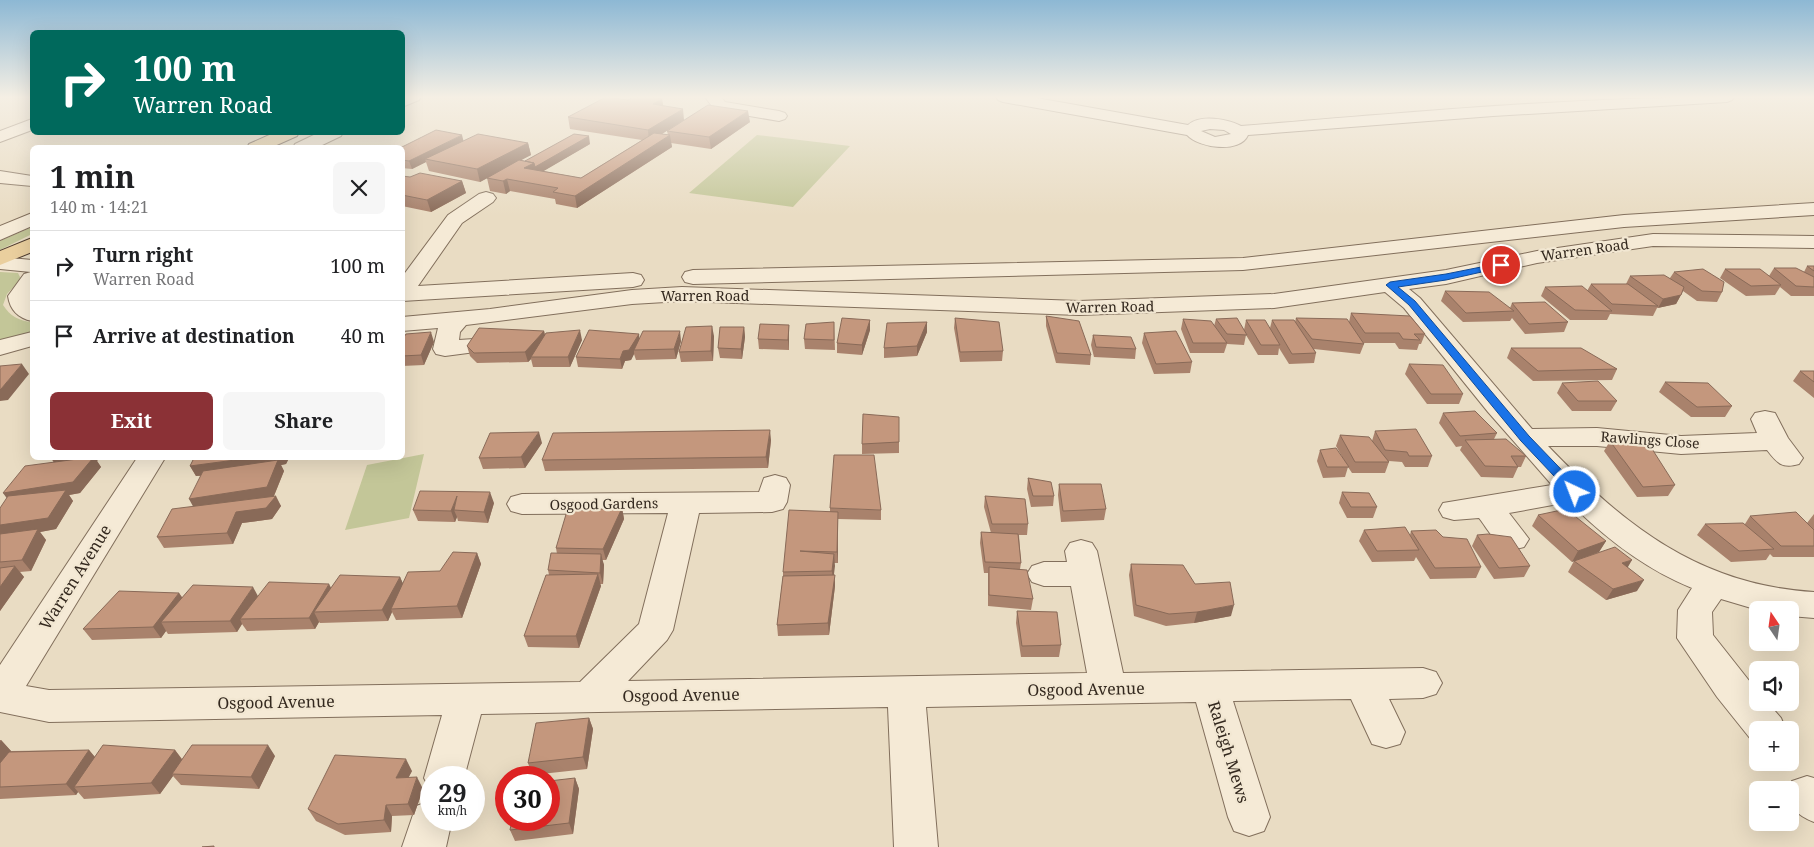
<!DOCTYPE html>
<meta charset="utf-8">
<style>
body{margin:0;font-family:"Noto Serif",serif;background:#f6f6f6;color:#202124;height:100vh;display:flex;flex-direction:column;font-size:19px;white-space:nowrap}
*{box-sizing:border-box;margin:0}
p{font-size:16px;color:#757577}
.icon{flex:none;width:28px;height:28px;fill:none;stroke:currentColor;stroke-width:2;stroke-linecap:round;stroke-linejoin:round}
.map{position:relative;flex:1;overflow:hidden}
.sheet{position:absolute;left:30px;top:145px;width:375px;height:315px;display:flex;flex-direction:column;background:#fff;border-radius:8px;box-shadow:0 5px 20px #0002}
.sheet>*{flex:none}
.banner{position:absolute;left:30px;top:30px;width:375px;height:105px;border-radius:8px;box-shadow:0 5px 20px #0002;background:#00695c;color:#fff;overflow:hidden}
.needle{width:32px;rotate:347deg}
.tools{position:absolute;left:1749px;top:601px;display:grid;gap:10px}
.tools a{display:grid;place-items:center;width:50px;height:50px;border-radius:8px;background:#fff;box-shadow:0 5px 20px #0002;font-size:25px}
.speed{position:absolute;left:420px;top:766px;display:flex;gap:10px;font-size:25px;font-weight:700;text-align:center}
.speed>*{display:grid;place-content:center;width:65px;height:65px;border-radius:50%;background:#fff;box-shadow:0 5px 20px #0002;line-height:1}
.speed small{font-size:12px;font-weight:400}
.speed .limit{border:8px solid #d22;background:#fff;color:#111}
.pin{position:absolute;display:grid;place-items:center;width:42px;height:42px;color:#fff;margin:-21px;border:2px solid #fff;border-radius:50%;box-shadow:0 1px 5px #0007}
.me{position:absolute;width:55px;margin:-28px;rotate:317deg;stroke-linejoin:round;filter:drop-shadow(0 0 4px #0008)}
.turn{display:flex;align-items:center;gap:18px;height:105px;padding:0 20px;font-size:22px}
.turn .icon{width:65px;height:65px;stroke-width:2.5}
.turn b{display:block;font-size:35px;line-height:42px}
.round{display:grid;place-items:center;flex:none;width:52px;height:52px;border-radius:8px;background:#f6f6f6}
.headline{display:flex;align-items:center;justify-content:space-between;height:85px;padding:0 20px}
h1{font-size:30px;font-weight:700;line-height:38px}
.cta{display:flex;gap:10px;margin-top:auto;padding:10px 20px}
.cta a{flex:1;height:58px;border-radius:8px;background:#8b3136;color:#fff;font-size:20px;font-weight:700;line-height:58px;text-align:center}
.cta a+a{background:#f6f6f6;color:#202124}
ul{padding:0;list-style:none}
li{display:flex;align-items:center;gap:15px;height:70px;padding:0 20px;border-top:1px solid #e0e0e0}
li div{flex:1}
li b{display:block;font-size:19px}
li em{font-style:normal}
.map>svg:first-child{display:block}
.green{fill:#c3c698}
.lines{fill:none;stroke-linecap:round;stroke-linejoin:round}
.minor-casing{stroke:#826f5c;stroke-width:2}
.major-casing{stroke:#503d30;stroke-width:2}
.minor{fill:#f5ead6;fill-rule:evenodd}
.major{fill:#eacf9e;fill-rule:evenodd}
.wall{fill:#a9826c;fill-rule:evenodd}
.shaded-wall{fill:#896a58}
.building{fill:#c4977d;stroke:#896a58}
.route{fill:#1a73e8;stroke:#114b97}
.labels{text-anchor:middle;stroke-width:4.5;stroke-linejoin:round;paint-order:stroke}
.street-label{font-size:14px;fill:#33281e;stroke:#f2e7d2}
.near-street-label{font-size:16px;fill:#33281e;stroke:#f2e7d2}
</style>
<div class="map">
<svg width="1814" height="847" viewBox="0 0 1814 847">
<rect width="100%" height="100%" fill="#e9dcc3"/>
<path class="green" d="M757 135 850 146 793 207 689 193Z
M32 227V234L0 250V241Z
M0 272 18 273 21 279 7 294 3 305C10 316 19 321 32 322V334L0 342Z
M424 454 409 518 345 530 367 465Z"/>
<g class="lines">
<defs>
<path id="minor" d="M402 97H421L419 100 402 107Z
M705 97H721L725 102 779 111 785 113 787 116 785 119 779 121 720 111 714 109Z
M996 97H1031L1188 125C1200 114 1228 119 1241 126 1405 113 1569 97 1734 97L1732 100 1727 102 1493 116 1248 135C1240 154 1199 148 1187 135L1003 102 998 100ZM1210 129 1224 130 1231 134 1215 137 1201 131Z
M32 119V130L0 142V131Z
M320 132H343L341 136 316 148H293L295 144Z
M0 171 32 176V186L0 183Z
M486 192 493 194 496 198 493 202 462 223 418 286 633 273 641 275 644 280 641 285 633 287 402 301V277L448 215 479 194Z
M1814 203V215L1624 227 1243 270 693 284 685 282 682 277 685 272 693 270 1243 258 1624 215Z
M32 213V226L0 240V226Z
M1653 234 1814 236V248L1653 246 1537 263 1446 284 1409 289 1420 298 1532 429 1597 428 1681 436 1757 433 1751 419 1755 413 1765 411 1775 413 1788 438 1803 458 1799 464C1782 469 1777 463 1767 450L1681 454 1597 446H1548C1625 526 1699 585 1814 592V618L1790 616V610H1758L1721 599 1712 612 1713 635 1758 692V702H1767L1781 718 1786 730H1758V743L1753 742 1717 697 1677 638 1678 610 1692 588C1645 569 1605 538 1569 502L1509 513 1529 539 1524 547C1499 554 1493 536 1479 518L1454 520 1443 517 1439 510 1443 503 1552 485 1488 412 1404 308 1385 292 1274 308 1079 315 682 301 632 304 466 325 460 332 459 340 474 339 483 341 486 346 483 351 445 356 436 354 433 349 438 328 402 331V317L490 309 632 290 682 287 1079 301 1274 294 1446 270 1537 251Z
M0 257 32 260V294L30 296 32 321C18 318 10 310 8 296L24 274 31 272 0 269Z
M32 332V346L0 355V340Z
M137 458H165L26 686 49 690 580 682 639 624 668 513 522 514 511 511 507 504 511 497 522 494 759 492 764 478 775 475 786 478 790 485 787 502 783 509 772 512 699 513 673 630 667 640 628 681 1087 673 1071 586H1044L1032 582 1027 574 1032 566 1044 562H1067L1065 551 1070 543 1081 540 1092 543 1097 551 1123 673 1423 668 1436 672 1442 683 1436 694 1423 698 1389 699 1405 732 1400 744 1386 748 1372 744 1351 699 1233 701 1270 817 1264 831 1249 836 1234 831 1228 817 1196 702 926 707 938 847H894L888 707 481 714 464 778H431V791L424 778 442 715 49 722 0 712V665Z
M1807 776 1814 778V822C1797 815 1790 809 1790 790H1788L1792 781Z
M431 801V820H452L446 847H402L416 806Z"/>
<path id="major" d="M276 132H299L297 136 270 148H247L249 144Z
M32 238V252L0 265V251Z"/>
</defs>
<use href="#minor" class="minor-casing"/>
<use href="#major" class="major-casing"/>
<use href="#minor" class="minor"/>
<use href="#major" class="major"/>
</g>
<path class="wall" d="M662 99 663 106 684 120 750 122 711 149 671 143 672 147 577 208 556 204 555 199 510 191 506 194 490 191 487 178 489 177 480 182 429 171 426 162 412 169 402 168V148L463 141 528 143 531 155 520 160 525 161 590 144 543 171 581 178 642 140 570 129 568 117 628 100ZM677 124 667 131 668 135 662 134Z
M402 176 410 177 462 181 466 193 431 212 402 206Z
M1807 266H1814V296H1791L1780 287 1775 295 1746 296 1720 278 1725 269 1769 276 1774 268 1804 272Z
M1674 272 1722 292 1717 302 1697 301 1683 291 1676 304 1657 308 1653 316 1610 314 1607 320H1570L1541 296 1545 287 1587 291 1591 284H1626L1630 276 1670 278Z
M1445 291 1510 308 1512 303 1568 322 1564 332 1525 334 1512 318 1510 321 1463 322 1441 301Z
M1351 313 1425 334 1421 344H1419L1417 350 1399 349 1395 343H1363L1364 344 1360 354 1314 349 1316 353 1314 363 1289 364 1279 348 1278 355H1258L1246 335 1244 345 1227 344 1224 353H1190L1181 329 1183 319 1214 326 1216 319 1244 330 1246 320 1270 328 1272 320 1295 322 1296 318 1349 322Z
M1046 316 1091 355 1090 365 1056 363 1046 326Z
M955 318 1003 351 1002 361 960 362 954 328Z
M870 320V330L862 355 837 353V343Z
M834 322 835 350 805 349 804 339Z
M927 322V332L917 356 884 358V348Z
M789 325V350L759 349 758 339Z
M744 327 745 337 742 359 720 358 718 348Z
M544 331 545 335 582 340 570 367H533L531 359 528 362 477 363 470 356 467 346Z
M1144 333 1192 362 1190 373 1154 374 1142 343Z
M1093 335 1136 349 1135 359 1094 357 1091 345Z
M714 336 713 361 681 362 679 352Z
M639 338 681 341 676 359 636 360 634 354 631 360 625 361 622 369 578 367 576 357Z
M402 340 434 342 424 365 402 366Z
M1511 348 1617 369 1612 380 1533 381 1507 358Z
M1409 364 1463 394 1459 404H1427L1405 374Z
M1800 371H1814V398L1793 381Z
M1665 382 1732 406 1725 417H1691L1659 392Z
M1562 383 1617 401 1611 411H1572L1557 393Z
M1443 413 1497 433 1494 439 1526 456 1521 467H1518L1513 478 1481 477 1460 450 1462 446 1456 447 1439 423Z
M899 417V453L862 454V444Z
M1375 431 1432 456 1428 467H1405L1402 462 1389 461V462L1385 473H1352L1348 467 1345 477 1323 478 1317 461 1320 450 1345 462 1336 446 1340 435 1372 441Z
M771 440 768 468 545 471 542 460Z
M1610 441 1675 485 1668 496 1637 497 1604 451Z
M542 443 525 468 483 469 479 458Z
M51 458H99L97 461 101 467 80 493 69 495 73 501 56 529 40 532 46 540 31 571 20 572 24 577 0 611V508L54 462Z
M194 458H289L286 464 281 465 284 471 274 496 281 506 272 519 242 523 233 544 164 548 157 537 193 507 201 476H196L190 466Z
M1028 478 1054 496 1053 506 1031 507 1027 489Z
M1059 484 1106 509 1104 520 1061 522 1058 495Z
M1342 492 1377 507 1373 518H1347L1339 503Z
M985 496 1028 524 1027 535H1019L1021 563 1020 569 1033 599 1031 610 988 606V573H984L980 543 981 532 991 533 984 507Z
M494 503 488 523 458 521 457 517 455 522 418 521 413 510Z
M622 508 624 519 606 560H602L604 565 603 584H600L601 586 579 648 528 647 524 636 549 575 548 570 557 554 556 548Z
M830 508 881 510V520L838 519V563H834V575L835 586 829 635 778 636 777 625 783 576V572L830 511Z
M1814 514V557H1773L1770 554 1766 560 1731 562 1697 535 1705 524H1745L1750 516 1807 523Z
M1538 515 1606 541 1599 552 1587 557 1628 568 1637 591 1606 600 1568 572 1574 561 1572 562 1532 526Z
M1364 530 1410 535 1411 531 1443 537 1481 567 1476 578 1430 579 1416 557 1414 561 1372 562 1359 541Z
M1477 535 1530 566 1524 577 1494 579 1472 546Z
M477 553 481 564 462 618 396 620 392 612 388 621 320 623 319 622 315 629 247 631 242 624 237 632 168 634 166 631 161 638 92 640 83 629 179 593 182 597 258 596 331 588 400 577 403 584 440 571Z
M1131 564 1195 584 1231 616 1194 623 1166 626 1134 616 1129 575Z
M1017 611 1061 645 1059 657H1021L1016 623Z
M589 718 593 729 587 769 532 775 528 763Z
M0 740H1L11 751 89 750 95 757 175 750 182 759 275 756 259 789 181 785 173 776 160 794 84 799 78 792 76 795 0 799Z
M412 771 408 778 423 789 414 815 392 816 391 832 345 835 316 821 308 809Z
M575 778 579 789 573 834 515 841 510 830Z"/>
<path class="shaded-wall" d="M662 99 664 110 653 104Z
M683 109 684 120 649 142 648 130Z
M748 111 750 122 711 149 709 137Z
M462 135 464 143 425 159 426 162 412 169 409 161Z
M670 135 672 147 577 208 575 196Z
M589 136 590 144 537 175 524 168Z
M528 143 531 155 480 182 477 169Z
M507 179 510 191 506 194 503 181Z
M462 181 466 193 431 212 427 200Z
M1681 295 1676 304 1658 308 1663 299Z
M870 320V330L862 355V345Z
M927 322V332L917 356V346Z
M789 325V350L788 340Z
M712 326 714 336 713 361 711 351Z
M744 327 745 337 742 359 741 349Z
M580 330 582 340 570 367 568 357Z
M544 331 546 340 531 357V359L528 362 525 352Z
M680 331 681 341 676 359 674 349Z
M431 332 434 342 424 365 421 355Z
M639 334 640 344 634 350V354L631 360 625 361 622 369 620 359 623 351Z
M22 364 29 374 8 400 0 401V390Z
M770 430 771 440 768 468 766 457Z
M539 432 542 443 525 468 521 457Z
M51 458H99L97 461 101 467 80 493 69 495 73 501 56 529 40 532 46 540 31 571 22 560 0 537V525L11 504 3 493 57 467Z
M250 458H289L286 464 281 465 284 471 273 498 195 510 189 499 276 466 196 476 190 466Z
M490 492 494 503 488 523 484 512Z
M276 496 281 506 272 519 242 523 233 544 227 533 236 512Z
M457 496 454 510 457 517 455 522 451 511Z
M622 508 624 519 606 560 603 549Z
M838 512V563L837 552Z
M1606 541 1599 552 1572 562 1578 551Z
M477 553 481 564 462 618 457 606Z
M601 554 604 565 603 584 600 573Z
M834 554 835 566 833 582 832 571Z
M1632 560 1625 572 1622 563Z
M15 566 24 577 0 611V587Z
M598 574 601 586 579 648 576 636Z
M835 575V586L829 635 828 623Z
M400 577 405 588 391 609 392 612 388 621 382 610Z
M1644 580 1637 591 1606 600 1613 589Z
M329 584 335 595 314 612 319 622 315 629 309 618Z
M253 587 259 598 240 619 242 624 237 632 230 621Z
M179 593 186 604 161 622 166 631 161 638 153 627Z
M1234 605 1231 616 1194 623 1197 612Z
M589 718 593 729 587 769 583 757Z
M1 740 11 751 0 770V742Z
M268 745 275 756 259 789 251 777Z
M89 750 98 761 74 787 78 792 76 795 66 784Z
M175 750 183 761 172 774 173 776 160 794 151 783Z
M406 759 412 771 402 790 396 778Z
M417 777 423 789 414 815 408 804Z
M575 778 579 789 573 834 569 823Z
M386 805 392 816 391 832 384 820Z"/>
<path class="building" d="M606 97 628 100 633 97H652L662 99 653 104 683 109 648 130 568 117Z
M708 105 748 111 709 137 667 131Z
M436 130 462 135 409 161 402 160V148H400Z
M654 133 670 135 575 196 553 192 558 188 507 179 503 181 487 178 519 160 534 163 524 168 581 178Z
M478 134 528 143 477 169 425 159Z
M574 134 589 136 535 167 534 163 525 161Z
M420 173 462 181 427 200 402 195V176L410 177Z
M1807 266H1814V271Z
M1774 268H1796L1814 277V287L1796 286Z
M1703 269 1724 282 1722 292 1702 291 1674 272Z
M1725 269H1760L1781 285 1751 286Z
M1664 275 1684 287 1681 295 1663 299 1630 276Z
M1591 284H1628L1658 306 1612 304Z
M1582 286 1612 311 1575 310 1545 287Z
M1445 291 1489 292 1514 311 1466 313Z
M1545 302 1568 322 1529 324 1512 303Z
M1351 313 1410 316 1425 334H1414L1420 340 1403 339 1399 333H1365Z
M1046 316 1079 321 1091 355 1057 353Z
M842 318 870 320 862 345 837 343Z
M955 318 999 322 1003 351 960 352Z
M1237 318 1247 335 1227 334 1216 319Z
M1296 318 1347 319 1364 344 1312 339Z
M1183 319 1211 321 1227 343H1193Z
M1246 320H1265L1280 345H1261Z
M1272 320H1294L1316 353 1292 354Z
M834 322V340L804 339 806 324Z
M927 322 917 346 884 348 887 323Z
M760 324 789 325 788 340 758 339Z
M712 326 711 351 679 352 686 327Z
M720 327H744L741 349 718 348Z
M479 328 544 331 525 352 474 353 467 346Z
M580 330 568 357H531L546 333Z
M589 330 639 334 629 350 623 351 620 359 576 357Z
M643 331H680L674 349 634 350Z
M1176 331 1192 362 1156 364 1144 333Z
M431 332 421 355 402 356V340L406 334Z
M1093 335 1131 337 1136 349 1096 347Z
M1511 348H1581L1617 369 1538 371Z
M22 364 1 389 0 390V366Z
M1409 364 1443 365 1463 394H1431Z
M1800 371H1814V382Z
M1598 381 1617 401H1578L1562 383Z
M1665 382 1708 383 1732 406 1697 407Z
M1475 411 1497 433 1460 436 1443 413Z
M863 414 899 417V442L862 444Z
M1416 429 1432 456H1409L1407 452 1385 450 1375 431Z
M770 430 766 457 542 460 553 433Z
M539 432 521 457 479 458 490 433Z
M1340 435 1369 437 1389 462H1355Z
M1506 439 1526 456H1511L1518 467 1485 466 1465 440Z
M1610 441H1647L1675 485 1643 487Z
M1336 448 1349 467H1327L1320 450Z
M834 455H874L881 510 830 508Z
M85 458H93L73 482 3 493 25 466Z
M194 458H250L190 466Z
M278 460 267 487 189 499 203 471Z
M1028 478 1051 482 1054 496H1033Z
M1059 484H1101L1106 509 1063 511Z
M66 490 48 518 0 525V508L8 496Z
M420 491 490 492 484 512 454 510 457 496 451 511 413 510Z
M1342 492 1369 493 1377 507H1351Z
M276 496 266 508 236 512 227 533 157 537 172 509Z
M985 496 1025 499 1028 524H992Z
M622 508 603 549 556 548 567 511Z
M1566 509 1606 541 1578 551 1538 515Z
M789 510 838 512 837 552 800 551 834 554 832 571 783 572Z
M1796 512 1814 530V546H1781L1750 516Z
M1743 523 1774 549 1739 551 1705 524Z
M1405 527 1419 550 1377 551 1364 530Z
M38 529 22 560 0 562V534Z
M1436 530 1443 537 1467 539 1481 567 1435 568 1411 531Z
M981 532 1018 534 1021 563 985 562Z
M1488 534 1511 537 1530 566 1499 568 1477 535Z
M1615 547 1632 560 1622 563 1644 580 1613 589 1574 561Z
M453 552 477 553 457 606 391 609 408 572 440 571Z
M551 553 601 554 600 573 548 570Z
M1131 564 1183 565 1195 584 1230 582 1234 605 1197 612 1169 614 1136 605Z
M15 566 0 587V568Z
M989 567 1027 570 1033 599 989 595Z
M598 574 576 636H524L546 575Z
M340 575 400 577 382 610 314 612Z
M835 575 828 623 777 625 783 576Z
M269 582 329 584 309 618 240 619Z
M193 585 253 587 230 621 161 622Z
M119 591 179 593 153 627 83 629Z
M1017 611 1057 612 1061 645 1022 646Z
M589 718 583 757 528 763 536 723Z
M103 745 175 750 151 783 74 787Z
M192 745H268L251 777 172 774Z
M89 750 66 784 0 787V763L9 752Z
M335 755 406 759 396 778 417 777 408 804 386 805 384 820 338 824 308 809Z
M575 778 569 823 510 830 512 820H549V781Z
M214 846V847H202Z"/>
<linearGradient id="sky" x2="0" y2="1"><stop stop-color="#8db8d4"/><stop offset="0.45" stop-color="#f5efe4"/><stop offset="1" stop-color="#f5efe4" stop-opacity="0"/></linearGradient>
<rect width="1814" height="216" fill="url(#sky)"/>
<path class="route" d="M1501 263 1505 265 1504 267 1446 280 1398 287 1415 301 1529 436 1580 489 1581 492 1580 494H1571L1521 441 1409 305 1386 285 1390 282 1446 274Z"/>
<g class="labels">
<g class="street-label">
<text transform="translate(1585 250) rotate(-8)" y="5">Warren Road</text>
<text x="705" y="301">Warren Road</text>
<text transform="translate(1110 307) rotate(-1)" y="5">Warren Road</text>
<text transform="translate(1650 440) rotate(4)" y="5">Rawlings Close</text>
<text transform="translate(604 504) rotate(-1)" y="5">Osgood Gardens</text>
</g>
<g class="near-street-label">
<text transform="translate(75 577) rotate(-58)" y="6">Warren Avenue</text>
<text transform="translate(1086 689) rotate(-1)" y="6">Osgood Avenue</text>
<text transform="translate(681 695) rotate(-1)" y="6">Osgood Avenue</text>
<text transform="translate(276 702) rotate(-1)" y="6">Osgood Avenue</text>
<text transform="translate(1229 752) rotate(73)" y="6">Raleigh Mews</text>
</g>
</g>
</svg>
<div class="tools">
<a><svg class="needle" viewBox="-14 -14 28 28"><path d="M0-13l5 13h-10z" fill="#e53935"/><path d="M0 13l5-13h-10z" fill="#757577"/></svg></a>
<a><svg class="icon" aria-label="sound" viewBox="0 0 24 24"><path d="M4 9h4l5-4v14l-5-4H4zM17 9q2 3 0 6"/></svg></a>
<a>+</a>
<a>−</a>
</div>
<div class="speed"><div>29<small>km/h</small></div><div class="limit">30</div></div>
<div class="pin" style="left:1501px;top:265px;background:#d93025"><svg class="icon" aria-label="arrive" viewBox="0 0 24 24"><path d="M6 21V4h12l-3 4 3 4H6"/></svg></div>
<svg class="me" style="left:1575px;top:492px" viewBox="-20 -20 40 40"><circle r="17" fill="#1a73e8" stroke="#fff" stroke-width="3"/><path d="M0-11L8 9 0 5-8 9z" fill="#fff"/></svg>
<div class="banner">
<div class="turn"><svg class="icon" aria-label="right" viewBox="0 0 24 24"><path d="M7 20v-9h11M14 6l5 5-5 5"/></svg><div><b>100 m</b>Warren Road</div></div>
</div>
<section class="sheet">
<div class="headline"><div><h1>1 min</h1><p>140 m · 14:21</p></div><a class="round"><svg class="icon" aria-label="close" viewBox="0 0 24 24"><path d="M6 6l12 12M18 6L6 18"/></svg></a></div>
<ul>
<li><svg class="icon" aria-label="right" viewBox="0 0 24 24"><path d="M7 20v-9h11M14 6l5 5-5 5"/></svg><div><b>Turn right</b><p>Warren Road</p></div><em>100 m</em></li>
<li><svg class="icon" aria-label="arrive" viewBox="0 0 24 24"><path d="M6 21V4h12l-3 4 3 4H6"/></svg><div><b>Arrive at destination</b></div><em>40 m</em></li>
</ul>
<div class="cta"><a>Exit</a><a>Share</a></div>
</section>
</div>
